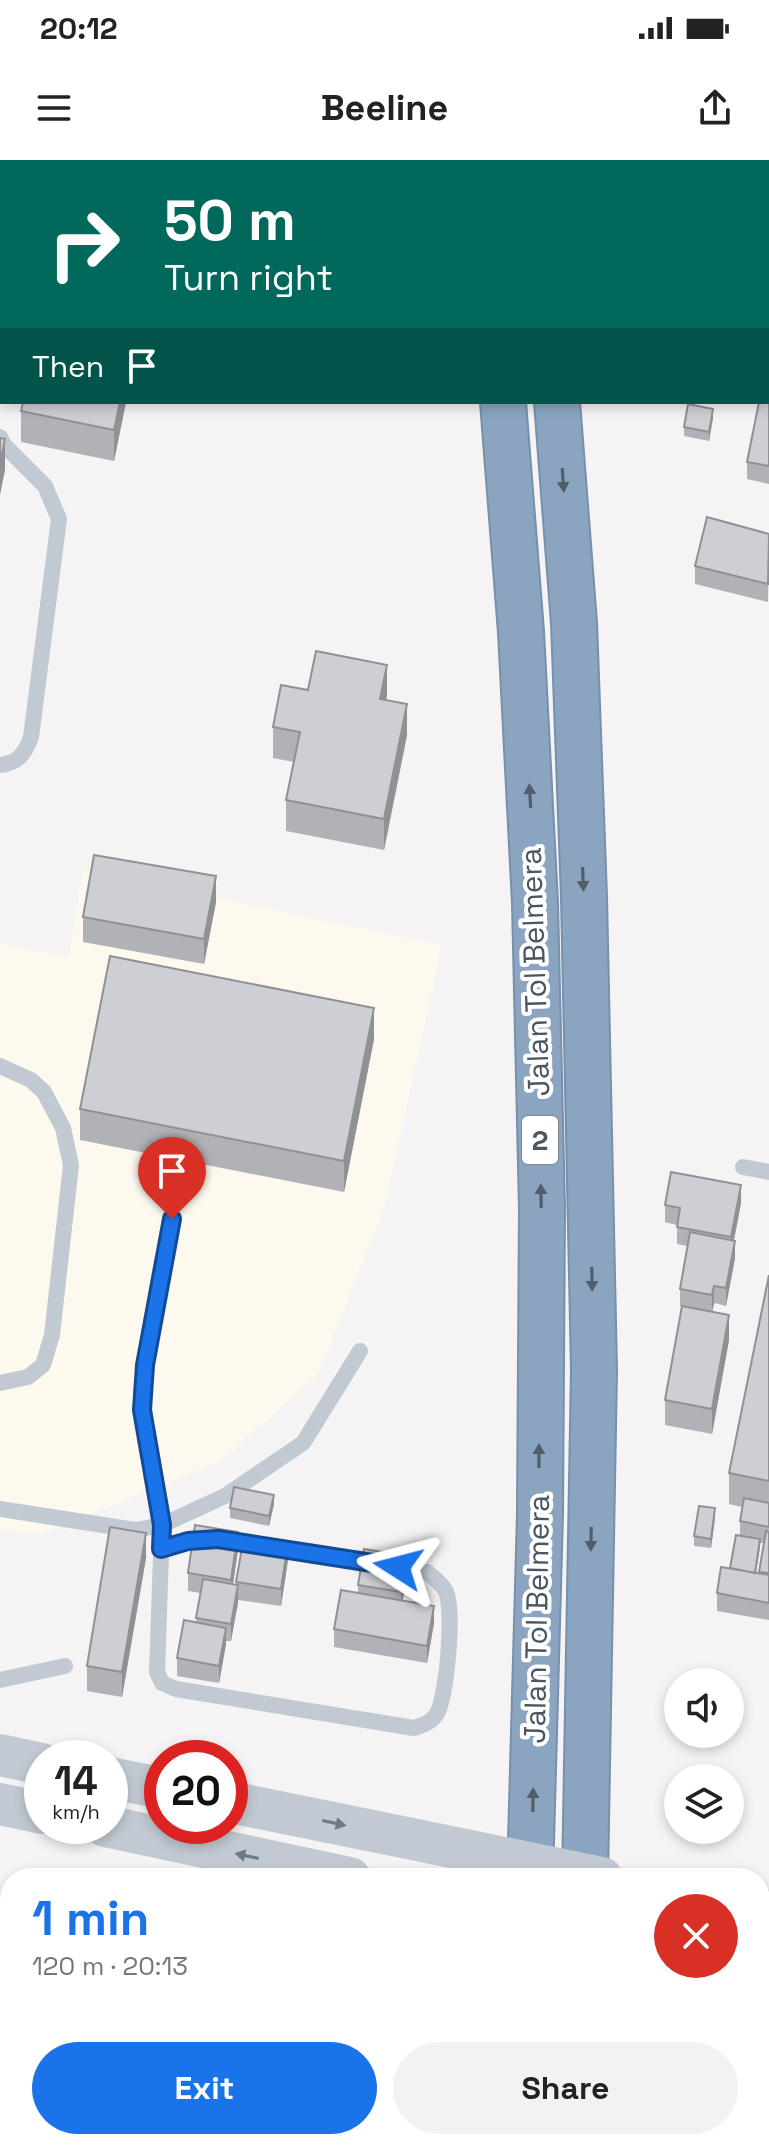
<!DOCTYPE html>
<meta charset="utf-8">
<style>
body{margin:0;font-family:"Space Grotesk",sans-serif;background:#f2f2f2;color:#222;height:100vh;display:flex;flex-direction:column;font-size:30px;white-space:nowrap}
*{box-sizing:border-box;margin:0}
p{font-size:26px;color:#767676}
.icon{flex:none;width:44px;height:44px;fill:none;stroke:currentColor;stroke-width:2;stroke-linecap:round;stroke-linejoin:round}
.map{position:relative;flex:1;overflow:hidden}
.panel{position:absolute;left:0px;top:1708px;width:770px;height:282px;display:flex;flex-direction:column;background:#fff;border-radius:32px 32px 0 0;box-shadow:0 4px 12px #0003}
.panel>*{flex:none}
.top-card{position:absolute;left:0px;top:0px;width:770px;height:244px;box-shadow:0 4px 12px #0003;background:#00695c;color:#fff;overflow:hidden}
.buttons{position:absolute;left:664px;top:1508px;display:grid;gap:16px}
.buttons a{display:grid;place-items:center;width:80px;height:80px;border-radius:50%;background:#fff;box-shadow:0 4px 12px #0003;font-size:40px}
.speed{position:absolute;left:24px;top:1580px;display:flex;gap:16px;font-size:40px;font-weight:700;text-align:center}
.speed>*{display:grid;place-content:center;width:104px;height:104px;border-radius:50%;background:#fff;box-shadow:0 4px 12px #0003;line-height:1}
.speed small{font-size:20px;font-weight:400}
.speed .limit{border:12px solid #d22;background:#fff;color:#111}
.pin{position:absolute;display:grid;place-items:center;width:68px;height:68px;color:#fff;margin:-82px -34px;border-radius:50% 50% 50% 0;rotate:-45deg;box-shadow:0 0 8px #0007}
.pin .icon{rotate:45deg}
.me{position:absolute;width:88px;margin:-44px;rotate:279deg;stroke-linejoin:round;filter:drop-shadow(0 0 6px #0008)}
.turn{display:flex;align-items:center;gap:28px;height:168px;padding:0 32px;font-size:36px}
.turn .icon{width:104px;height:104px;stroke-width:2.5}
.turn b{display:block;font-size:56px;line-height:68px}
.then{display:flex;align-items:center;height:76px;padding:0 32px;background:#0003;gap:16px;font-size:30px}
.round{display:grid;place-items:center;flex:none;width:84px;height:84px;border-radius:42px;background:#f2f2f2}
.headline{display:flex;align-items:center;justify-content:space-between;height:136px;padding:0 32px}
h1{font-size:48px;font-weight:700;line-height:60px;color:#1a73e8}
.button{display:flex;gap:16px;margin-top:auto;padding:16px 32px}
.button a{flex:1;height:92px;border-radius:48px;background:#1a73e8;color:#fff;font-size:32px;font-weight:700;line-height:92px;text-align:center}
.button a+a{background:#f2f2f2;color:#222}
.status{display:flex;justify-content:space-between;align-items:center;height:56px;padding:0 40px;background:#fff;direction:ltr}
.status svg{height:22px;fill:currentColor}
header{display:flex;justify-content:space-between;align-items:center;height:104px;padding:0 32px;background:#fff;font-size:36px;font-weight:700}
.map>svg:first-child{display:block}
.commercial{fill:#fdf9ef}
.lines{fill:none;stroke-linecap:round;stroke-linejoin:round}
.motorway-casing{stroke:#7690ad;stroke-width:48}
.service{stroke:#c1cad2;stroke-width:16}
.minor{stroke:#c1cad2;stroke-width:32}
.tertiary{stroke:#c1cad2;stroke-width:42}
.motorway{stroke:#8ba5c1;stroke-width:44}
.tertiary-bridge{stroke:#c1cad2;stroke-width:42}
.wall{fill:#b0b2b7;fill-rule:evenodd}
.shaded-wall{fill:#909195}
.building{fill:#cdcfd5;stroke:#909195;stroke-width:2}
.oneway{fill:#505e6b}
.oneway2{fill:#6e7983}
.route-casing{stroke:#114b97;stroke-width:20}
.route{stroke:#1a73e8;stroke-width:14}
.labels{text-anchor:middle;stroke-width:8;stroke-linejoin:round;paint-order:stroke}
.shield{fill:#fff;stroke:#808990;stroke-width:2}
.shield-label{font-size:28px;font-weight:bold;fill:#4a5661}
.street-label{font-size:30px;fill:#4a5661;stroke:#fff}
</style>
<div class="status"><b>20:12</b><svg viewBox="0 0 49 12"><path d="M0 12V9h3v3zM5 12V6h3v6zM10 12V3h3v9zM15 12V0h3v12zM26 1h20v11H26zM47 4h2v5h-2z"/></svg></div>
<header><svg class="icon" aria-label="menu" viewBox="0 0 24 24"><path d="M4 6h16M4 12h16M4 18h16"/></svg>Beeline<svg class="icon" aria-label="share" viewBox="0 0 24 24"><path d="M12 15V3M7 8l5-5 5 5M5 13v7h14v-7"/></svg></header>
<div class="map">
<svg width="769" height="1989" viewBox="0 0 769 1989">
<rect width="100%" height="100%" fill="#f5f3f3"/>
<path class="commercial" d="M83 710 442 785 385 1045 318 1214 222 1300 40 1375 0 1369V783L69 798Z"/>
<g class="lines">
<defs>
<path id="motorway" d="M485 0V2
M538 0V2
M503 242 521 472 535 743 542 1049 540 1354 530 1718
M557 242 574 463 584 737 594 1210 585 1718
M520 1989 521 1980
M577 1989 578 1980"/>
</defs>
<use href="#motorway" class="motorway-casing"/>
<path class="service" d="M10 0 11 2
M0 213 2 191
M0 277 4 285 45 326 59 359 31 577C25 593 19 603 0 605
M0 906 31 920 44 932 63 968 71 1005 52 1175 43 1205 28 1217 0 1223
M743 1007 769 1012
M0 1349 135 1370 162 1365 225 1336 303 1283 360 1191
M161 1389 188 1381 218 1379 427 1412C433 1417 441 1423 445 1430 455 1446 447 1540 436 1555 430 1563 423 1565 414 1568L176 1529 162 1523 157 1512 162 1365 142 1250 145 1205 172 1059
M0 1520 65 1506"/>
<path class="minor" d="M636 0 637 2"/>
<path class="tertiary" d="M0 1595 42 1604
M110 1618 162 1628
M230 1642 417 1680
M0 1644 42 1653
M105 1666 350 1718
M760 1750 769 1751
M760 1801 769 1803"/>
<use href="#motorway" class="motorway"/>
<path class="tertiary-bridge" d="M417 1680 602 1718"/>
</g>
<path class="wall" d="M769 238V324L747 319V302Z
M23 242H126L114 301 21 282V251Z
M713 258 709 281 684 276V267Z
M769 374 768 442 695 424V406Z
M308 530 387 536 386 540 407 575 384 690 286 671V640L294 602 273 598V567Z
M216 742 204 804 83 782V757Z
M374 879 344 1032 80 980V949Z
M741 1043 734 1080 735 1098 726 1146 714 1143 712 1152 729 1180 712 1274 665 1265V1240L682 1147 680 1146V1129L687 1086 677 1084V1065L665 1062V1045Z
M769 1115V1460L717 1451V1433L730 1408 740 1375V1361L742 1347 729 1344V1313ZM760 1383H764L759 1414 756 1413Z
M274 1344 269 1366 230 1358V1348Z
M715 1358 711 1388 694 1386V1376Z
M238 1390 233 1424 236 1425V1422L288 1400 281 1446 238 1440 231 1481H226L219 1523 177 1516V1498L196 1462 200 1433 188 1431V1413Z
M146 1398 122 1537 87 1531V1506Z
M407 1413 403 1440 434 1463 427 1503 334 1487V1469L358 1432V1425Z"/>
<path class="shaded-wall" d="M120 242H126L114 301V270Z
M713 249V258L709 281V272Z
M5 279V310L0 335V304Z
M387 505V536L380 570V539Z
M407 544V575L384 690V659Z
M216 716V742L204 804V779Z
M374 848V879L344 1032V1001Z
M741 1025V1043L731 1095V1077Z
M735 1081V1098L726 1146V1128Z
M714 1126V1143L712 1153V1135Z
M729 1155V1180L712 1274V1249Z
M274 1335V1344L269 1366V1356Z
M715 1348V1358L711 1388V1379Z
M238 1372V1390L231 1437V1420Z
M146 1373V1398L122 1537V1512Z
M760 1379V1388L754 1424V1415Z
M288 1383V1400L281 1446V1429Z
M407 1396V1413L401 1450V1432Z
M238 1425V1443L231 1481V1464Z
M434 1446V1463L427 1503V1486Z
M226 1468V1485L219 1523V1506Z"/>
<path class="building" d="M73 0H169V2H72Z
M677 0H736L739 2H680Z
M768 138 769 139V187L768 186Z
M768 238H769V306L747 302 759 242H768Z
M23 242H120L114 270 21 251Z
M688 244 713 249 709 272 684 267Z
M0 278 5 279 0 304Z
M707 357 769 374 768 424 695 406Z
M316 491 387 505 380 539 407 544 384 659 286 640 300 572 273 567 281 525 308 530Z
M94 695 216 716 204 779 83 757Z
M110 796 374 848 344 1001 80 949Z
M671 1012 741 1025 731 1077 677 1067 680 1048 665 1045Z
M690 1072 735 1081 726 1128 714 1126 712 1135 680 1129Z
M769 1115V1321L729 1313Z
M682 1146 729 1155 712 1249 665 1240Z
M234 1327 274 1335 269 1356 230 1348Z
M744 1338 769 1343V1367L740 1361Z
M699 1346 715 1348 711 1379 694 1376Z
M195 1365 238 1372 231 1420 188 1413Z
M110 1367 146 1373 122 1512 87 1506Z
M766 1371 769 1372V1413L759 1412Z
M736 1375 760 1379 755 1413 730 1408Z
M244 1376 288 1383 281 1429 236 1422Z
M364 1389 407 1396 401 1432 358 1425Z
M721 1407 769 1415V1443L717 1433Z
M203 1419 238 1425 231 1464 196 1458Z
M341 1430 434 1446 427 1486 334 1469Z
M184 1460 226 1468 219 1506 177 1498Z"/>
<defs><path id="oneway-solid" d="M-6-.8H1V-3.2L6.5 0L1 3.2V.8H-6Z" transform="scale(2)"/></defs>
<g class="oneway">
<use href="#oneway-solid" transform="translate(563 320) rotate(86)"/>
<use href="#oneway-solid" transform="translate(530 636) rotate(-93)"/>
<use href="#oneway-solid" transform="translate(583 719) rotate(88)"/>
<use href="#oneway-solid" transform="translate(541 1036) rotate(-91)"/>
<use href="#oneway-solid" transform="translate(592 1119) rotate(89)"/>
<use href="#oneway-solid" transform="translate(539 1296) rotate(-90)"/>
<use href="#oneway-solid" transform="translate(591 1379) rotate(91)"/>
<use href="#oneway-solid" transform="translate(533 1640) rotate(-89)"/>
</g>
<g class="oneway2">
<use href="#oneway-solid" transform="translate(334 1663) rotate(12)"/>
<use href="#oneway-solid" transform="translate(247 1696) rotate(-168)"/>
</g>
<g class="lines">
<defs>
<path id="route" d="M172 1059 145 1205 142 1250 162 1365 161 1389 188 1381 218 1379 398 1407"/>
</defs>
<use href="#route" class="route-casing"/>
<use href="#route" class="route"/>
</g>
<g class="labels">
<rect class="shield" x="522" y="956" width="36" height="48" rx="6"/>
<g class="shield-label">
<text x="540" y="990">2</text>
</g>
<g class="street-label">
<text transform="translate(535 812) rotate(-92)" y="10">Jalan Tol Belmera</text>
<text transform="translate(537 1459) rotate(-89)" y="10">Jalan Tol Belmera</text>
</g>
</g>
</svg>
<div class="buttons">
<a><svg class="icon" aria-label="sound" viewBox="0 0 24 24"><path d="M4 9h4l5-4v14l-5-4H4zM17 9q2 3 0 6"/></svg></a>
<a><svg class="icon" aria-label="layers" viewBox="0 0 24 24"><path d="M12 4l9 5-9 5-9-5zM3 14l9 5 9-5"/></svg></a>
</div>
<div class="speed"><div>14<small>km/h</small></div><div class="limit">20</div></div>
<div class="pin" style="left:172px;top:1059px;background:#d93025"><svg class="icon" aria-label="arrive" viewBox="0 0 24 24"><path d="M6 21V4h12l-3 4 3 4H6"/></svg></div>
<svg class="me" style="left:398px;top:1407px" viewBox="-20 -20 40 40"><path d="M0-17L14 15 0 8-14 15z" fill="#1a73e8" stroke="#fff" stroke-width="4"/></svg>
<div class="top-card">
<div class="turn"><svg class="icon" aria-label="right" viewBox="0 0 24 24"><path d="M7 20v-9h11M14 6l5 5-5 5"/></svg><div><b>50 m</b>Turn right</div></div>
<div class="then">Then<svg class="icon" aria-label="arrive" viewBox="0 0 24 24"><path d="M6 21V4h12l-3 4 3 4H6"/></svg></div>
</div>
<section class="panel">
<div class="headline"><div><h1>1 min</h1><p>120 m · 20:13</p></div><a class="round" style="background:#d93025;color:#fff"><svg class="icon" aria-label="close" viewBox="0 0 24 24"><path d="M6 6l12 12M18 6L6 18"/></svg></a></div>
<div class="button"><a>Exit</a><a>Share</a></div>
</section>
</div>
